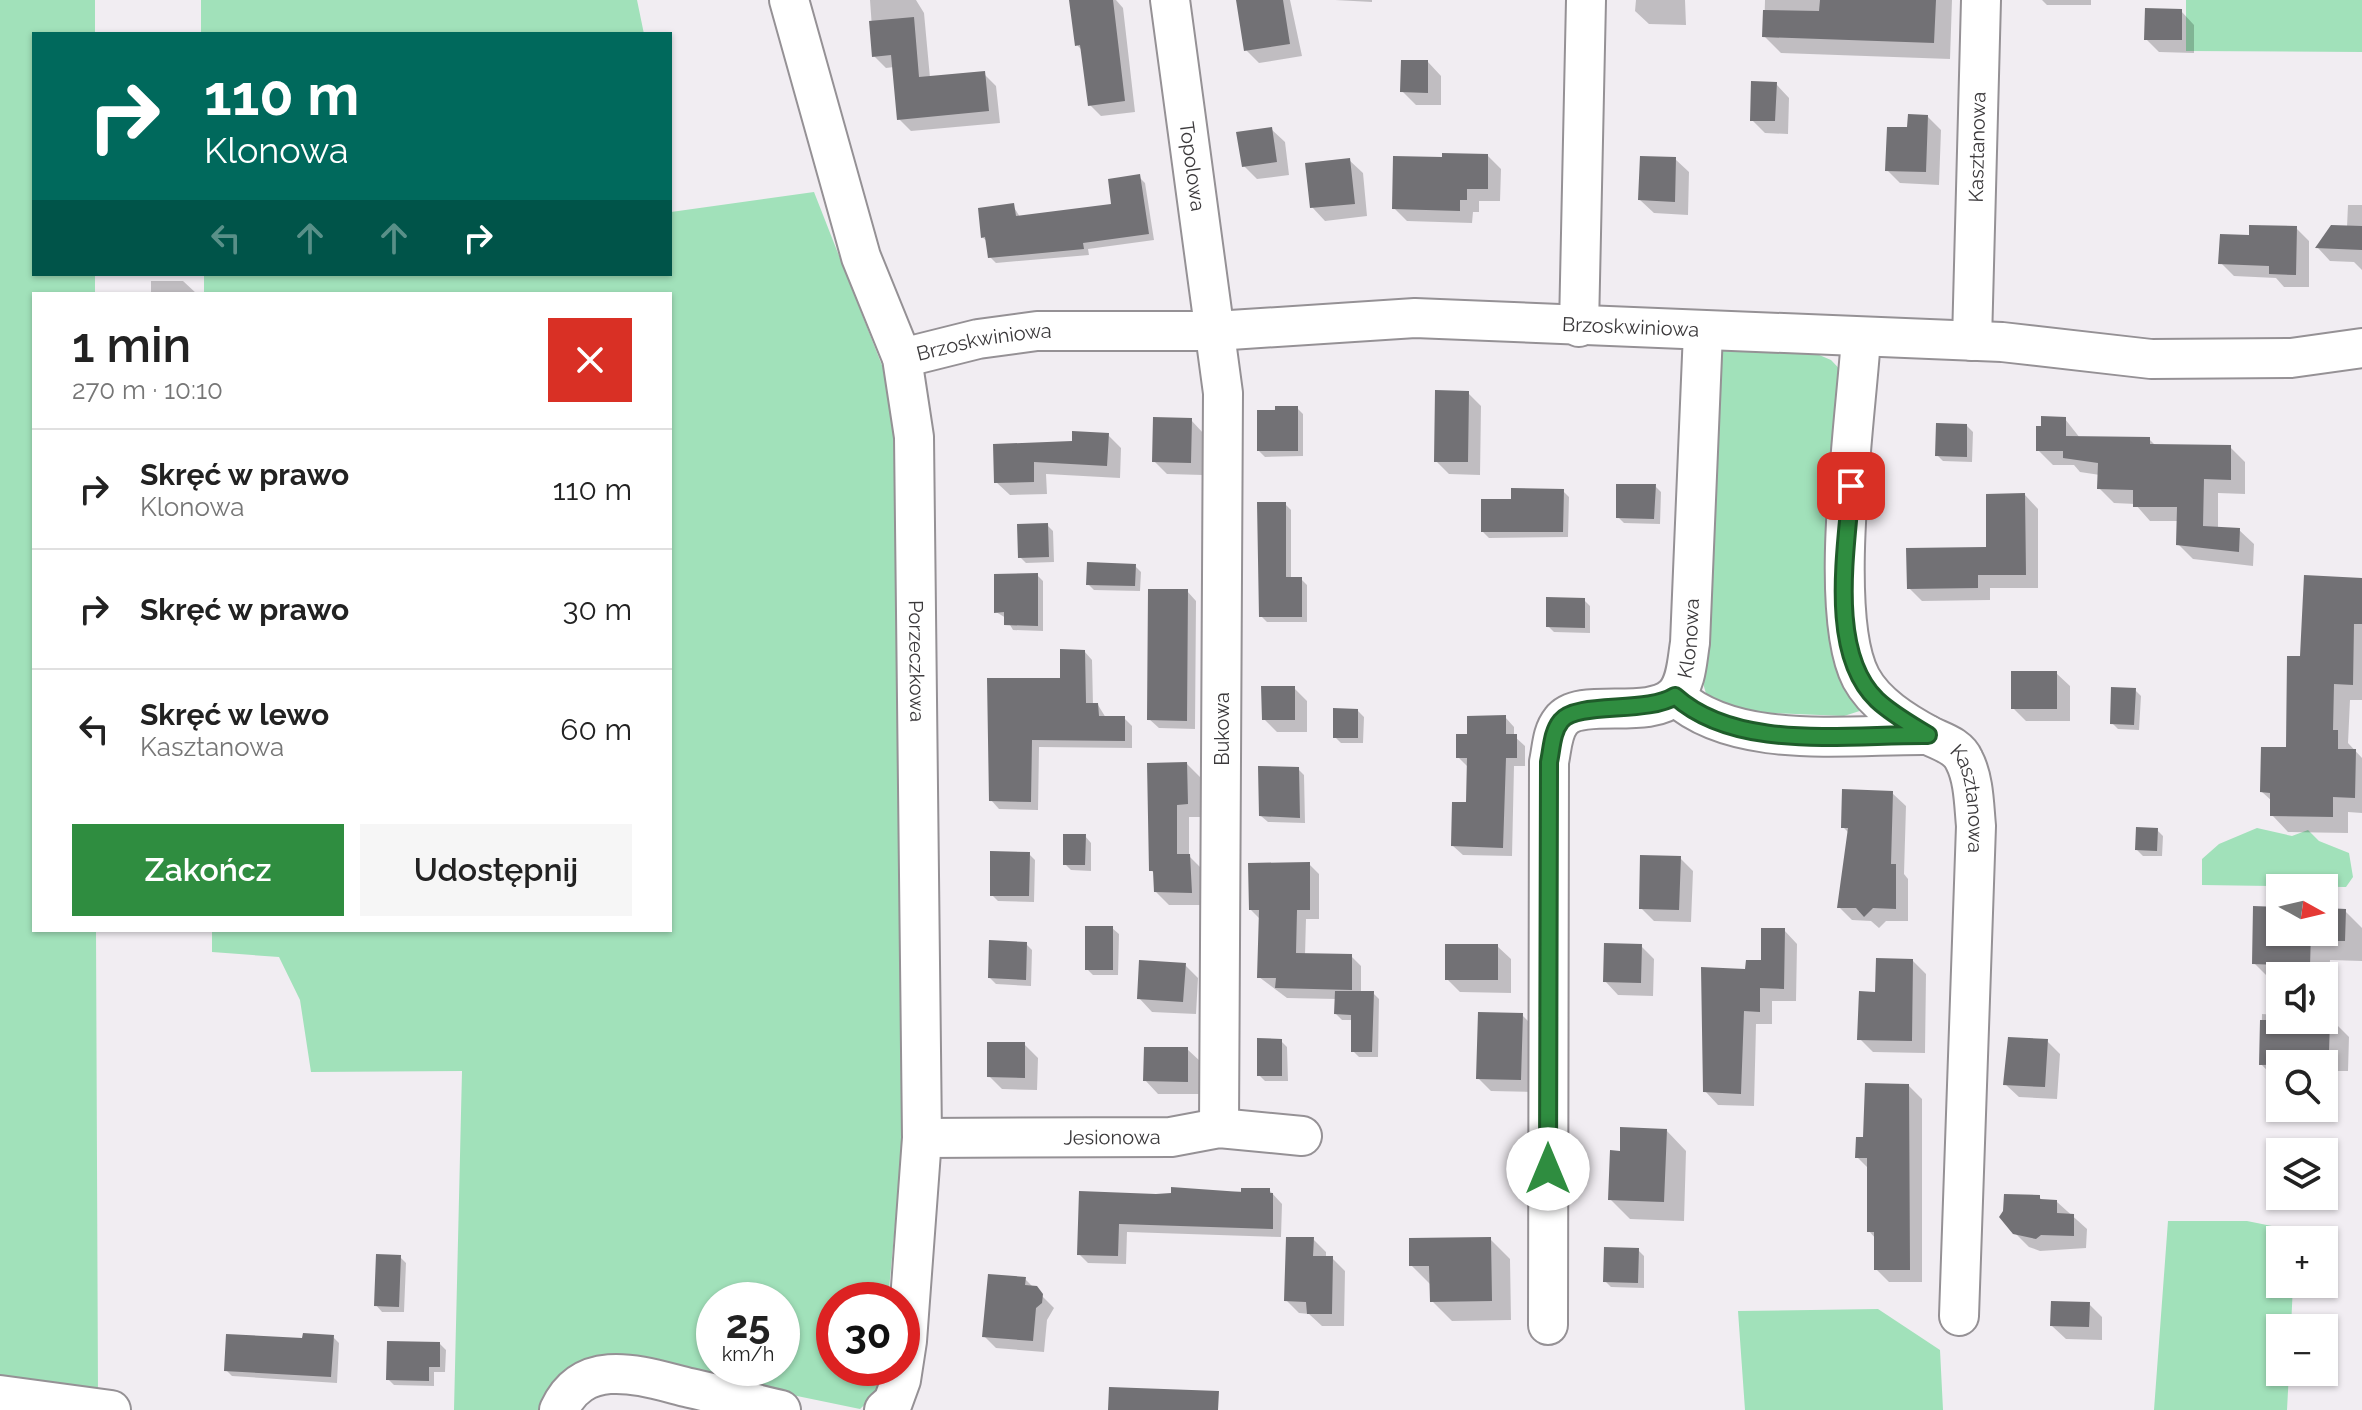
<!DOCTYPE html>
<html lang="pl">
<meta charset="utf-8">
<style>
body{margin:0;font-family:Raleway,sans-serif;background:#f6f6f6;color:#222;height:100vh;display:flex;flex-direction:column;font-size:30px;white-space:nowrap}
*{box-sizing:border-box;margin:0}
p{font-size:26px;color:#767676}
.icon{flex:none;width:44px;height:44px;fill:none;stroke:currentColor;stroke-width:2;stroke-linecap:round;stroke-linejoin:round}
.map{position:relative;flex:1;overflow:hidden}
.sheet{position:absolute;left:32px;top:292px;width:640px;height:640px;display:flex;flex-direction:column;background:#fff;border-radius:0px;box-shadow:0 2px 6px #0004}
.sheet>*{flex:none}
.top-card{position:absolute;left:32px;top:32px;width:640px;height:244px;border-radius:0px;box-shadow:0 2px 6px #0004;background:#00695c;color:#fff;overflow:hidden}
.needle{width:52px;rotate:98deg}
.buttons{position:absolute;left:2266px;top:874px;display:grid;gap:16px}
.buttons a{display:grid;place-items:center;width:72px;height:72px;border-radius:0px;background:#fff;box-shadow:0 2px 6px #0004;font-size:40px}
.speed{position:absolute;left:696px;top:1282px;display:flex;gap:16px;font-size:40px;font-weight:700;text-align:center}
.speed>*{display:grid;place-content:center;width:104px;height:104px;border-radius:50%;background:#fff;box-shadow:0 2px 6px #0004;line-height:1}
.speed small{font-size:20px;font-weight:400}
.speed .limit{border:12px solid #d22;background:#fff;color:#111}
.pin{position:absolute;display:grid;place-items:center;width:68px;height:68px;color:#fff;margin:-34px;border-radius:16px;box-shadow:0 4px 12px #0006}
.me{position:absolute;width:88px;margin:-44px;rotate:0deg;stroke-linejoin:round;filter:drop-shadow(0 0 6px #0008)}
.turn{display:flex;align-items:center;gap:28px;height:168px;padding:0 40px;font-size:36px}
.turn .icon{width:104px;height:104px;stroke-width:2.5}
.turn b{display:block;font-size:56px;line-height:68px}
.lanes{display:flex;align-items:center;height:76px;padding:0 40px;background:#0003;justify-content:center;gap:40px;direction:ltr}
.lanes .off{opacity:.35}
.round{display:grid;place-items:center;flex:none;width:84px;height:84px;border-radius:0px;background:#f6f6f6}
.head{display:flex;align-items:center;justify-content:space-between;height:136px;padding:0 40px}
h1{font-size:48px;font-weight:600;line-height:60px}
.action{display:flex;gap:16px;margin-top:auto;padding:16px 40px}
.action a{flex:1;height:92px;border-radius:0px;background:#2f8d40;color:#fff;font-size:32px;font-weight:600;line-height:92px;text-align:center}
.action a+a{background:#f6f6f6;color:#222}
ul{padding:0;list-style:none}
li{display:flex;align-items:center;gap:24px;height:120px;padding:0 40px;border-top:2px solid #e0e0e0}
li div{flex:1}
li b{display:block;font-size:30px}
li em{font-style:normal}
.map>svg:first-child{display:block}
.green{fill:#a1e1ba;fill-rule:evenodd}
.shadow{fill:#0003}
.building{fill:#727175}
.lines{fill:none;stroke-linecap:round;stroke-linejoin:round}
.minor-casing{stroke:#959195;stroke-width:42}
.minor{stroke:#fff;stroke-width:38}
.route-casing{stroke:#1f5c2a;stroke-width:20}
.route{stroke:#2f8d40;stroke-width:14}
.labels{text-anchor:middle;stroke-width:8;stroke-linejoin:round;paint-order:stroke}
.street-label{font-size:20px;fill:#3b393b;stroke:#fff}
</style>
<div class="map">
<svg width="2362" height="1410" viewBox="0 0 2362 1410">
<rect width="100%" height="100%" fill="#f1edf2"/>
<path class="green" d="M0 0H95V34H34V274H95V294H34V930H96L98 1396 0 1377Z
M201 0H637L644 34H201Z
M2186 0H2362V52L2186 51Z
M814 192 883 368 895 442 908 1087 888 1300H834V1368H879L876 1394 860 1409 609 1357 577 1368 549 1387 544 1410H454L462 1071 311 1072 300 1000 279 957 212 952V930H670V294H204V274H670V208L671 212ZM714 1300H782V1368H714Z
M1798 346 1831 360 1852 382 1869 708 1844 716 1724 711 1707 697 1698 666 1717 350Z
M2257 828 2292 836 2308 830 2319 841 2349 853 2353 877 2346 887 2202 885V859L2219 844Z
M2168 1221H2247L2296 1231 2295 1240H2280V1284H2293L2291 1328H2280V1372H2289L2287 1410H2154Z
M1878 1309 1940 1350 1943 1410H1745L1738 1311Z"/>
<path class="shadow" d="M870 0H916L924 13 930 78 984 74 996 86 1000 123 911 131 899 119 894 67 886 68 874 56Z
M1081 0H1116L1123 8 1135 112 1101 116 1090 105 1083 51 1077 45Z
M1238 0H1290L1302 56 1259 63 1246 50Z
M1335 0H1372V2Z
M1636 0H1685L1686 25 1649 24 1635 11Z
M1765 0H1952L1950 59 1781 53 1764 36Z
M2042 0H2091V5H2047Z
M2181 11 2194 25V53L2159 52 2146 39Z
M1428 62 1441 76V105H1416L1402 91Z
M1776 84 1789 98 1788 134 1765 133 1752 120Z
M1928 117 1941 130 1939 185 1900 183 1887 170 1908 129Z
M1271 129 1285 142 1289 175 1257 179 1244 166Z
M1488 156 1501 169 1500 201H1479V212H1473L1472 223 1407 221 1394 208 1395 158Z
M1675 159 1689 172 1688 215 1654 213 1640 200Z
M1349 160 1363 173 1367 216 1325 221 1312 207Z
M1139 177 1145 183 1154 240 1088 249 1089 255 996 263 990 257 988 242 982 237 1013 206 1020 217 1114 205Z
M2348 205H2362V270L2354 262 2330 261 2318 248 2347 227Z
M2296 228 2309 241V287H2284L2276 278 2234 276 2221 263 2251 237Z
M151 281H183L197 294H151Z
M1468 393 1481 406 1480 475 1449 474 1436 461Z
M1297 408 1303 414V456L1265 457 1259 451V411Z
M2065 419 2080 438 2149 439 2156 446 2230 447 2245 462V494L2218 493V529L2239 530 2254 544 2253 566 2193 559 2178 544 2179 521H2150L2135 504 2114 503 2099 488 2100 475 2080 472 2074 465H2053L2038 450Z
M1191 420 1204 434 1203 475 1167 474 1154 461Z
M1967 426 1973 432 1972 462 1943 461 1937 455Z
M1108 435 1121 448 1120 478 1046 474 1047 494 1010 495 996 482 995 446 1074 443Z
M1655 486 1661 492 1660 524 1624 523 1618 517Z
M1563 491 1569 497 1568 537 1489 538 1483 532 1513 501Z
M2025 495 2038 509V588H1990V600L1922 601 1909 588 1988 549Z
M1285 504 1291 510V579H1301L1307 585V622H1267L1261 616Z
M1047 525 1053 531 1054 562 1026 563 1020 557Z
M1135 566 1141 572 1140 591 1094 590 1088 584Z
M1037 575 1043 581V631L1013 630 1006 618 996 612Z
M2362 580V700H2350L2348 743 2362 758V813L2348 812V833L2288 832 2272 815V801L2262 792 2288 749 2301 659Z
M1187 591 1196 601 1195 729 1159 728 1149 719Z
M1584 600 1590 606V633L1554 632 1548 626Z
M1084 651 1092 660 1093 705H1098L1106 718H1124L1132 726V748L1039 747 1038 810 999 809 991 800Z
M2056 673 2070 686V721H2026L2013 708Z
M1294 688 1307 701V732H1277L1264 719Z
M2135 690 2141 696 2139 730 2118 729 2112 723Z
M1358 711 1364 717 1363 743H1341L1335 737Z
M1505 717 1514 727V736L1525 746V766H1514L1512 856 1463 855 1453 846 1468 804 1467 766 1458 757 1469 736Z
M1187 764 1200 777V817H1189V856L1203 870 1204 905H1169L1156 892 1155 874 1151 870Z
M1298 769 1304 775 1305 823 1268 822 1261 816Z
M1892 793 1906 806 1904 874 1908 879V921H1886L1879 928 1871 921 1852 920 1839 907 1849 833 1843 827Z
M2157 830 2163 836 2162 856H2143L2137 850Z
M1085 836 1091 843V871L1071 870 1065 864Z
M1029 854 1035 860 1034 902 998 901 992 895Z
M1680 858 1693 871 1691 922 1654 921 1641 908Z
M1309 864 1319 874V919H1306L1305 955 1351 956 1361 966V993H1373L1379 999 1378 1057H1359L1353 1051V1020H1342L1336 1014V999L1287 998 1259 977 1261 920 1251 910Z
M2280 909V932H2324V910L2345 911 2362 928V961L2330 960 2329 985H2324V976H2280V983H2274L2254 963Z
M1112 928 1119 934 1118 975H1093L1087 969Z
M1784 930 1797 944 1796 1001H1772V1024H1756L1754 1106 1718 1105 1705 1091 1747 971 1763 962Z
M1026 944 1032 950 1031 986 996 984 990 978Z
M1497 946 1511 959V993L1460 992 1447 979Z
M1641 946 1654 959 1653 996 1618 995 1605 981Z
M1913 961 1926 974 1925 1053 1873 1052 1860 1039 1877 994Z
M1185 965 1198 978 1196 1014 1152 1012 1139 998Z
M2262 1014 2280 1015V1020H2324V1017H2329L2349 1037 2348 1071H2333L2332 1087 2324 1086V1064H2280V1084L2261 1064Z
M1522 1015 1535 1028 1534 1092 1491 1091 1478 1078Z
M1281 1041 1287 1047 1288 1081H1265L1259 1075Z
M2047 1041 2060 1054 2057 1099 2019 1097 2005 1084Z
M1024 1044 1038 1058 1037 1090 1002 1089 989 1076Z
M1187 1049 1201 1062 1200 1094H1158L1145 1080Z
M1909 1086 1922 1099V1282H1889L1876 1269V1239L1869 1231V1169L1857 1157 1865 1139Z
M1666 1130 1686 1151 1684 1221 1630 1219 1610 1199 1622 1153Z
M1269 1190 1282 1204 1281 1237 1127 1232 1126 1264 1088 1263 1079 1254 1156 1196Z
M2039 1197 2043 1201 2057 1202 2087 1229 2086 1248 2040 1251 2029 1247 2015 1233Z
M1313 1239 1326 1252V1258H1332L1345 1271 1344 1326H1322L1309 1314 1299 1313 1286 1300Z
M1490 1239 1510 1259 1511 1320 1452 1321 1432 1301V1286L1411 1265Z
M1638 1250 1644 1256V1288L1611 1287 1605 1281Z
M400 1257 406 1263 404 1312H382L376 1305Z
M1025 1279 1054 1308 1047 1320 1044 1352 996 1348 984 1336Z
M2089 1304 2102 1317V1340L2066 1339 2052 1326Z
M333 1337 339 1343 337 1383 232 1376 226 1370 304 1340Z
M440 1344 446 1350 445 1372H434V1386L394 1385 388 1379Z"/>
<path class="building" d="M1069 0H1113L1125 101 1088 106 1080 45 1075 46Z
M1236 0H1283L1290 44 1244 51Z
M1820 0H1936L1934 43 1762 37 1763 10 1819 11Z
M2145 8 2182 9V40H2144Z
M914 17 919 77 985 71 989 111 897 120 891 55 872 57 869 21Z
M1401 60H1428V93L1400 92Z
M1751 81 1777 82 1775 121H1750Z
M1908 114 1928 115 1926 172 1885 171 1887 127H1907Z
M1272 127 1277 162 1242 167 1236 132Z
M1442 153 1488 154V189H1467V200H1460V211L1392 209 1393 156 1442 157Z
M1640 156 1676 157 1675 202 1638 200Z
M1350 158 1355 204 1310 208 1305 163Z
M1140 174 1149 234 1083 243 1084 249 988 258 985 237 981 238 978 208 1014 203 1016 216 1111 204 1108 179Z
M2249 225 2297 226 2296 275 2269 274V266L2218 264 2220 234 2249 235Z
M2331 225 2362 226V250L2315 248Z
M1435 390 1469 391 1468 462H1434Z
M1275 406H1298V451H1257V410H1275Z
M2041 416 2066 417V436L2150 437V444L2231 445V480L2204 479 2203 526 2240 528 2239 552 2176 545 2177 507H2133V490L2097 489 2098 463 2063 458V451H2036V426H2041Z
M1153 417 1192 418 1191 463 1152 462Z
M1936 423 1967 424V457L1935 456Z
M1072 431 1109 433 1107 466 1034 462V482L994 483 993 444 1072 441Z
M1616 484H1656L1654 519 1616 518Z
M1511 488 1564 489 1563 532H1481V499H1511Z
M2025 493 2026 575H1978V588L1907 589 1906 548 1986 547V494Z
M1257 502H1286V577H1302V617H1259Z
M1048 523 1049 557 1018 558 1017 524Z
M1087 562 1136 564 1135 586 1086 585Z
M1038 573V626L1004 625V612L994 613V574Z
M2304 575 2362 578V624H2354L2353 685 2334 684 2333 730H2338V749H2356L2355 798 2333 797V817L2270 816V793L2260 792 2261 747H2286L2287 656H2300Z
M1148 589H1188L1187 721 1147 720Z
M1546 597 1585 598V628L1546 627Z
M1060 649 1085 650 1086 703H1098L1099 716H1125V741L1032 740 1031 802 989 801 987 678H1060Z
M2011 671H2057V709H2011Z
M1261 686H1295V720H1262Z
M2111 687 2136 688 2134 725 2110 724Z
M1333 708 1358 709V738H1333Z
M1506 715V734H1517V758H1506L1503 848 1451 846 1452 802H1466L1467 758H1456V734H1467V716Z
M1187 762 1188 804 1177 805V854H1190L1192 893 1154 892 1153 871H1149L1147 763Z
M1258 766 1299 767 1300 818 1259 816Z
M1842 789 1893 791 1891 864H1896V909L1873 908 1864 917 1856 908H1837L1848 828H1841Z
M2136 827 2158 828 2157 851 2135 850Z
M1063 834H1086L1085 865H1063Z
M990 851 1030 852 1029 896H990Z
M1640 855 1681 856 1679 910 1639 909Z
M1310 862V910H1297L1296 953 1352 954V990L1275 988 1276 978H1257L1259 910H1249L1248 863Z
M2253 906 2280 907V932H2311L2310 966 2252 964Z
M2324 908 2346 909 2345 941H2324Z
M1085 926H1113V970H1085Z
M1761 928H1785L1784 989 1760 988V1012L1744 1011 1741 1094 1703 1092 1701 967 1745 969 1746 960H1761Z
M989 940 1027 942 1026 980 988 978Z
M1604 943 1642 944 1641 983 1603 982Z
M1445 944H1498V980H1445Z
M1876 958 1913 959 1912 1041 1857 1040 1859 991 1875 992Z
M1139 960 1186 963 1183 1002 1137 999Z
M1335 991H1374L1372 1052H1351V1015L1334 1014Z
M1478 1012 1523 1013 1521 1080 1476 1079Z
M2260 1020H2330L2329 1052 2314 1051 2313 1064 2259 1065Z
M2008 1037 2048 1039 2045 1087 2003 1085Z
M1257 1038 1282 1039V1076H1257Z
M987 1042H1025V1078L987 1077Z
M1144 1047H1188V1082L1143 1081Z
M1865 1083 1909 1084 1910 1270H1874V1232H1867V1158H1855L1856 1137H1863Z
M1620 1127 1667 1129 1664 1202 1608 1200 1610 1150 1620 1151Z
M1171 1187 1241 1192V1188H1270V1193H1273V1229L1119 1224 1118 1256 1077 1255 1079 1191 1156 1194 1171 1193Z
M2004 1194 2040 1195V1199L2057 1200V1213L2074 1214V1236L2041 1235 2036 1239 2013 1234 1999 1217 2003 1211Z
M1286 1237H1314L1313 1256H1333L1332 1314H1307L1306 1302 1284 1301Z
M1491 1237 1492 1301 1430 1302 1429 1266H1409V1238Z
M1604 1247 1639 1248 1638 1283 1603 1282Z
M376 1254 401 1255 399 1307 374 1306Z
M988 1274 1026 1277 1025 1285 1037 1286 1043 1294 1042 1303 1036 1308 1033 1341 982 1337Z
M2051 1301 2090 1302 2089 1327 2050 1326Z
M303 1333 334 1335 331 1377 224 1371 226 1334 302 1338Z
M387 1341 440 1342V1367H429V1381L386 1380Z
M1109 1387 1219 1391 1218 1410H1108Z"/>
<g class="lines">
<defs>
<g id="minor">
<path id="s1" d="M789 0 861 257 902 358 914 437 922 1138 907 1341 901 1380 893 1402 884 1410"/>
<path id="s2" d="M1170 0 1223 393 1219 1128"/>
<path d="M1579 327 1586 0"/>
<path id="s3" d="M1861 338C1856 417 1827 614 1861 678 1875 704 1904 722 1930 736 1942 742 1958 746 1964 760 1974 779 1974 805 1976 826L1959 1316"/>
<path id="s4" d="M1972 341 1981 0"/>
<path id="s5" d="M902 358 978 339 1037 331H1215L1415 318 2002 342 2151 359 2291 358 2362 348"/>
<path d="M1675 696C1736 751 1849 734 1928 735"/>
<path id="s6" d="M922 1138 1171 1137 1219 1128 1302 1136"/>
<path id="s7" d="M1548 1325 1549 762C1552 748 1552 732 1561 721 1580 696 1648 721 1674 696 1687 683 1687 660 1690 643L1703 332"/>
<path d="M0 1395 111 1410"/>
<path d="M559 1410C585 1354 644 1377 690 1388 721 1395 751 1403 781 1410"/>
</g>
</defs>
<use href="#minor" class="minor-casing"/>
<use href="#minor" class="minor"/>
</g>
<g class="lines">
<defs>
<path id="route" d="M1548 1169 1549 762C1552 748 1552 732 1561 721 1577 701 1647 714 1675 696 1737 752 1848 734 1928 735 1910 724 1892 714 1877 700 1827 652 1847 548 1851 486"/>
</defs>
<use href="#route" class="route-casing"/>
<use href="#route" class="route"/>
</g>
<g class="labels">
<g class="street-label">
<text dy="7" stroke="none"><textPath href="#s4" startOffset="194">Kasztanowa</textPath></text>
<text dy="7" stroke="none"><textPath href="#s2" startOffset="168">Topolowa</textPath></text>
<text dy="7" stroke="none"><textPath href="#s5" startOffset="732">Brzoskwiniowa</textPath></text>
<text dy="7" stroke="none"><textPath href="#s5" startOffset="84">Brzoskwiniowa</textPath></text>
<text dy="7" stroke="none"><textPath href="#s7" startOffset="786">Klonowa</textPath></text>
<text dy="7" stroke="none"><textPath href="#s1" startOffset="680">Porzeczkowa</textPath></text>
<text transform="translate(1222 729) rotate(-90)" y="7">Bukowa</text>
<text dy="7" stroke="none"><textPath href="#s3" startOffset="516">Kasztanowa</textPath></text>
<text dy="7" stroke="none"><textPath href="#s6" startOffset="190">Jesionowa</textPath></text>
</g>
</g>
</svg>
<div class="buttons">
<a><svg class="needle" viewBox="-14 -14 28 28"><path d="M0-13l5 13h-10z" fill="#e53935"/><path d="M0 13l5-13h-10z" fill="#767676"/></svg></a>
<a><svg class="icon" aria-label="sound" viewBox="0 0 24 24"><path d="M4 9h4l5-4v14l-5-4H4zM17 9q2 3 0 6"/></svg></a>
<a><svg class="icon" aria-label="search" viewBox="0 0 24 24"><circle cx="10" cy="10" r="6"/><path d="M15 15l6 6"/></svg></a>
<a><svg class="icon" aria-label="layers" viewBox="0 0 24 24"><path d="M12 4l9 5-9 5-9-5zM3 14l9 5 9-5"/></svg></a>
<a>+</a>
<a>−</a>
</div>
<div class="speed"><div>25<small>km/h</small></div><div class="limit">30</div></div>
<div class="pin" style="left:1851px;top:486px;background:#d93025"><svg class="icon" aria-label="arrive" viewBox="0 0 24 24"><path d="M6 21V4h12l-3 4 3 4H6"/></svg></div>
<svg class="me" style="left:1548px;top:1169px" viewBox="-20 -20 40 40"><circle r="19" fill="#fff"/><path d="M0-13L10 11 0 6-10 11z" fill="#2f8d40"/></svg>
<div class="top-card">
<div class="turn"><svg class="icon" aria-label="right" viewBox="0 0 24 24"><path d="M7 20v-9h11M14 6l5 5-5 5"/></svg><div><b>110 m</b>Klonowa</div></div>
<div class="lanes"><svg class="icon off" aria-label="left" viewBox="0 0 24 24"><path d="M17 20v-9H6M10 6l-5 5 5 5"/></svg><svg class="icon off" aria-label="ahead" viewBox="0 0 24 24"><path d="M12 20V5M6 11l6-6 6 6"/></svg><svg class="icon off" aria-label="ahead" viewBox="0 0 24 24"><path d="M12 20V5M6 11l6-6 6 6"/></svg><svg class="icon" aria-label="right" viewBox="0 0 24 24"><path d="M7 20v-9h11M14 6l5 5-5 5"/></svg></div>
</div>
<section class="sheet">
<div class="head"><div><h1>1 min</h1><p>270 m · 10:10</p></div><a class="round" style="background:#d93025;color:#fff"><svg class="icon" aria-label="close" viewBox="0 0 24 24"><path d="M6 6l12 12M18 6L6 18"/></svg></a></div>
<ul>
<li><svg class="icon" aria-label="right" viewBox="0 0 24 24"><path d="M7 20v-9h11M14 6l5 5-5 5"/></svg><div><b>Skręć w prawo</b><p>Klonowa</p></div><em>110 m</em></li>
<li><svg class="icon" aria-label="right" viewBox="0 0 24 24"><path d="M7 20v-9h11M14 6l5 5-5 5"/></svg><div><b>Skręć w prawo</b></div><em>30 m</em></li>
<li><svg class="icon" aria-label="left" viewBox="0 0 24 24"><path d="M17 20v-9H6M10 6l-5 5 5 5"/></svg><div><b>Skręć w lewo</b><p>Kasztanowa</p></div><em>60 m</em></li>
</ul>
<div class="action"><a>Zakończ</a><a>Udostępnij</a></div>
</section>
</div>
